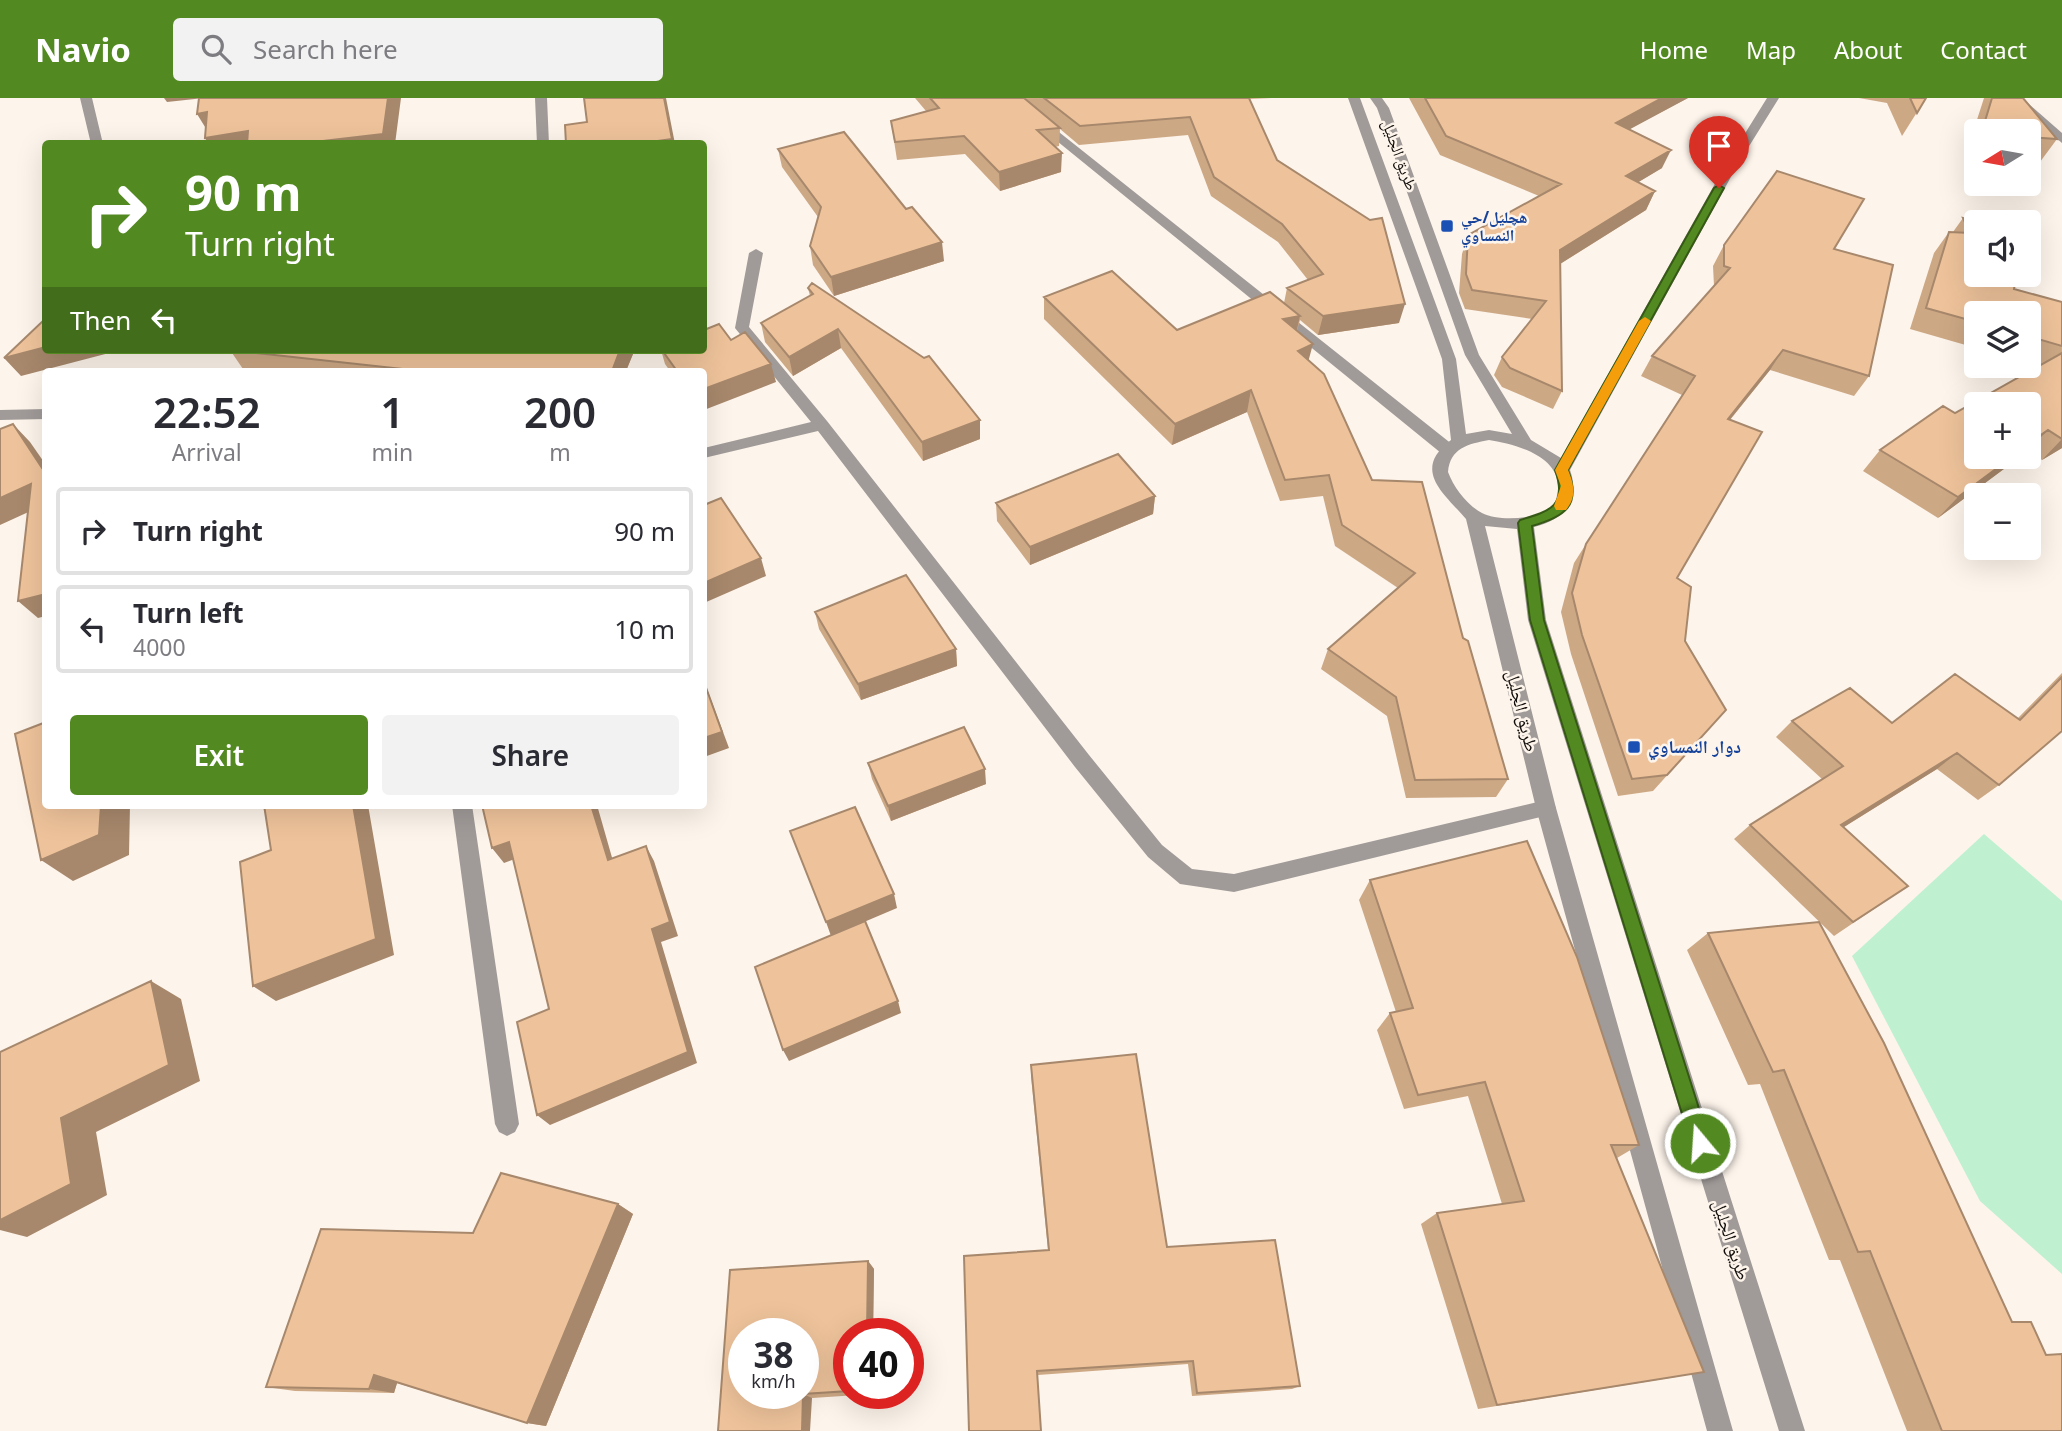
<!DOCTYPE html>
<meta charset="utf-8">
<style>
body{margin:0;font-family:"Noto Sans","Noto Naskh Arabic",sans-serif;background:#f2f2f3;color:#2b2b33;height:100vh;display:flex;flex-direction:column;font-size:26px;white-space:nowrap}
*{box-sizing:border-box;margin:0}
p{font-size:23px;color:#7c7c81}
.icon{flex:none;width:38px;height:38px;fill:none;stroke:currentColor;stroke-width:2;stroke-linecap:round;stroke-linejoin:round}
.map{position:relative;flex:1;overflow:hidden}
.sheet{position:absolute;left:42px;top:270px;width:665px;height:441px;display:flex;flex-direction:column;background:#fff;border-radius:7px;box-shadow:0 7px 28px #0002}
.sheet>*{flex:none}
.top-card{position:absolute;left:42px;top:42px;width:665px;height:214px;border-radius:7px;box-shadow:0 7px 28px #0002;background:#538921;color:#fff;overflow:hidden}
.needle{width:46px;rotate:259deg}
.fabs{position:absolute;left:1964px;top:21px;display:grid;gap:14px}
.fabs a{display:grid;place-items:center;width:77px;height:77px;border-radius:7px;background:#fff;box-shadow:0 7px 28px #0002;font-size:35px}
.speed{position:absolute;left:728px;top:1220px;display:flex;gap:14px;font-size:35px;font-weight:700;text-align:center}
.speed>*{display:grid;place-content:center;width:91px;height:91px;border-radius:50%;background:#fff;box-shadow:0 7px 28px #0002;line-height:1}
.speed small{font-size:18px;font-weight:400}
.speed .limit{border:10px solid #d22;background:#fff;color:#111}
.pin{position:absolute;display:grid;place-items:center;width:60px;height:60px;color:#fff;margin:-72px -30px;border-radius:50% 50% 50% 0;rotate:-45deg;box-shadow:0 0 7px #0007}
.pin .icon{rotate:45deg}
.me{position:absolute;width:77px;margin:-38px;rotate:342deg;stroke-linejoin:round;filter:drop-shadow(0 0 5px #0008)}
.turn{display:flex;align-items:center;gap:24px;height:147px;padding:0 28px;font-size:32px}
.turn .icon{width:91px;height:91px;stroke-width:2.5}
.turn b{display:block;font-size:49px;line-height:60px}
.then{display:flex;align-items:center;height:66px;padding:0 28px;background:#0003;gap:14px;font-size:26px}
.eta{display:flex;justify-content:space-evenly;align-items:center;height:119px;text-align:center}
.eta b{font-size:42px;font-weight:600;line-height:49px}
.action{display:flex;gap:14px;margin-top:auto;padding:14px 28px}
.action a{flex:1;height:80px;border-radius:7px;background:#538921;color:#fff;font-size:28px;font-weight:600;line-height:80px;text-align:center}
.action a+a{background:#f2f2f3;color:#2b2b33}
ul{padding:0;list-style:none}
li{display:flex;align-items:center;gap:21px;height:88px;margin:0 14px 10px;padding:0 14px;border:4px solid #e1e1e2;border-radius:7px}
li div{flex:1}
li b{display:block;font-size:26px}
li em{font-style:normal}
header{display:flex;align-items:center;gap:42px;box-sizing:border-box;height:98px;padding:0 35px;background:#538921;color:#fff}
header strong{font-size:33px}
nav{display:flex;gap:38px;margin-inline-start:auto;font-size:24px}
.search{width:490px;height:63px;background:#f2f2f3;display:flex;align-items:center;gap:18px;box-sizing:border-box;padding:0 24px;border-radius:7px;color:#7c7c81;font-size:26px}
.map>svg:first-child{display:block}
.green{fill:#bff0d0}
.lines{fill:none;stroke-linecap:round;stroke-linejoin:round}
.service{fill:#a09b99;fill-rule:evenodd}
.minor{fill:#a09b99;fill-rule:evenodd}
.tertiary{fill:#a09b99;fill-rule:evenodd}
.wall{fill:#cda885}
.shaded-wall{fill:#a7886c}
.building{fill:#eec39b;stroke:#a7886c;stroke-width:2;fill-rule:evenodd}
.route{fill:#538921;stroke:#365915;stroke-width:2}
.slow{fill:#f59e0b}
.transit-dot{fill:#1a4fb4;stroke:#fdf4eb;stroke-width:2.5}
.labels{text-anchor:middle;stroke-width:5;stroke-linejoin:round;paint-order:stroke}
.far-street-label{font-size:16px;fill:#100d0a;stroke:#fdf4eb}
.far-transit-label{font-size:16px;font-weight:bold;fill:#164399;stroke:#fdf4eb;text-anchor:start}
.street-label{font-size:18px;fill:#100d0a;stroke:#fdf4eb}
.transit-label{font-size:18px;font-weight:bold;fill:#164399;stroke:#fdf4eb;text-anchor:start}
</style>
<header>
<strong>Navio</strong>
<div class="search"><svg class="icon" aria-label="search" viewBox="0 0 24 24"><circle cx="10" cy="10" r="6"/><path d="M15 15l6 6"/></svg>Search here</div>
<nav><a>Home</a><a>Map</a><a>About</a><a>Contact</a></nav>
</header>
<div class="map">
<svg width="2062" height="1333" viewBox="0 0 2062 1333">
<rect width="100%" height="100%" fill="#fdf4eb"/>
<path class="green" d="M1984 736 2062 803V1176L1980 1103 1852 858Z"/>
<g class="lines">
<path class="service" d="M1040 19 1453 347 1455 351 1453 355H1441L1036 26 1034 23Z
M452 707H472L519 1026 515 1034 507 1038 499 1034 495 1026Z"/>
<path class="minor" d="M80 0H92L103 46H91Z
M535 0H547L549 46H537Z
M2009 0H2022L2062 35V45Z
M756 151 763 155 749 229 827 323 1089 657 1162 747 1192 771 1234 776 1546 702 1553 704 1556 710 1553 716 1234 794 1180 786 1148 759 1075 669 818 333 704 360V350L811 324 735 230 749 155Z
M46 311V321L0 322V312Z"/>
<path class="tertiary" d="M1348 0H1360L1456 261 1466 336 1489 332 1512 336 1465 257 1377 10 1370 0H1382L1389 10 1479 257 1531 342 1561 360 1726 66 1767 0H1779L1738 66 1570 372C1581 404 1564 421 1534 429L1546 522 1805 1333H1779L1528 522 1517 431 1485 428 1556 710 1733 1333H1707L1536 710 1466 421C1444 395 1411 372 1451 342L1442 261ZM1489 342C1514 346 1560 357 1558 391 1557 396 1557 401 1554 406 1541 422 1499 424 1482 415 1467 407 1454 390 1448 374 1450 350 1468 346 1489 342Z"/>
</g>
<path class="wall" d="M915 0H1024L1025 1V0H1272L1249 1 1277 62 1399 225 1318 237 1300 222 1297 233 1309 263 1372 382 1463 540 1508 681 1496 699 1406 700 1387 618 1321 571 1328 551 1398 490 1335 448 1323 398 1280 403 1247 314 1172 347 1044 221V199L1177 232 1284 205 1287 190 1308 182 1278 144 1211 98 1188 37 1079 47 1060 31 1059 48 1055 49 1061 74 1000 93 965 56 897 62 891 23 926 13Z
M1409 0H1688L1629 31 1662 70 1638 84 1655 93 1646 112 1560 166 1562 293 1553 311 1502 289 1494 277 1502 259 1532 221 1465 211 1459 195 1462 156 1468 137 1539 98 1440 57Z
M1859 0H1926L1902 38 1887 5Z
M1984 0H2023L2057 41 2040 64H2028V33H1976V60L1965 59Z
M778 51 906 111 944 163 834 198 813 167 810 148 818 119 782 69Z
M1963 120 2014 191 2062 204V350L2042 362 2028 353V306L2020 359 1938 420 1863 373 1880 352 1955 315 2039 268 2028 265V215H1976V250L1910 231 1934 155 1949 134H1953Z
M1724 147 1834 151 1869 278 1854 298 1770 272 1730 322 1677 480 1685 543 1726 612 1653 693 1618 698 1571 556 1561 514 1574 465 1586 446 1682 297 1641 278 1652 258 1714 188 1713 168Z
M808 190 980 322V341L923 363 841 250 793 278 765 244 761 225 810 198Z
M731 242 776 284 704 273H670L665 266 661 252H704Z
M230 252 633 256 626 273H262L243 271Z
M1155 398 1153 416 1030 467 997 423 996 405Z
M815 514 956 551 957 568 861 602 819 531Z
M2062 575V633L1999 687 1978 702 1937 671 1844 729 1908 788 1834 838 1734 741 1750 727 1822 681 1776 639 1792 623 1892 625 2018 620Z
M868 665 986 686 891 723 872 681Z
M1370 782 1639 1047 1617 1060 1676 1279 1478 1311 1421 1126 1437 1115 1502 1106 1468 998 1404 1011 1377 932 1390 915 1396 914 1359 802Z
M1708 835 2012 1224 2046 1257 2062 1333H1907L1840 1162H1829L1760 986 1748 987 1687 852Z
M1031 967 1167 1149 1300 1288 1292 1291 1192 1298 1188 1266 1038 1277 969 1333 1048 1152 1031 978Z
M618 1106 633 1116 546 1328 527 1325 397 1285 394 1295 295 1293 266 1289 473 1135Z
M868 1163 874 1171 873 1236H849V1295L873 1296 812 1300 718 1333Z"/>
<path class="shaded-wall" d="M164 0H204L167 4Z
M388 0H401L395 46H297Z
M664 0H666L675 46H658L657 43Z
M1662 0H1688L1608 43 1616 25Z
M207 14 210 37 197 16Z
M248 33 255 46H208L205 40Z
M1671 52 1662 70 1617 97 1626 78Z
M1062 55 1061 74 1000 93 999 74Z
M1655 93 1646 112 1552 171 1560 152Z
M942 144 944 163 834 198 831 179Z
M1405 206 1399 225 1318 237 1323 218Z
M1300 218 1295 240 1283 221Z
M838 231 841 250 793 278 789 259Z
M1313 246 1307 268 1298 253Z
M46 249V252H116L113 254 21 278 4 260Z
M620 252H631L633 256 626 273H612Z
M1783 252 1770 272 1715 340 1728 321Z
M771 266 776 284 704 312V291Z
M1251 292 1247 314 1172 347 1175 326Z
M980 322V341L923 363 922 344Z
M13 326 30 344 46 367V376Z
M2048 332 2028 352V346Z
M2062 341V350L2042 362Z
M2012 359H2020L1938 420 1958 399Z
M31 386 46 406 0 427V400Z
M1155 398 1153 416 1030 467V449Z
M761 460 766 478 704 505V485Z
M46 496V518L38 520 18 503Z
M956 551 957 568 861 602 858 586Z
M704 583 729 650 704 659Z
M1957 655 1937 671 1823 742 1841 727Z
M985 671 986 686 891 723 888 708Z
M101 707H130L129 757 73 783 41 762Z
M353 707H368L394 857 276 903 253 888Z
M591 707H597L617 777 608 762Z
M509 744 520 759 504 765 492 750Z
M646 748 654 763 678 838 661 844 697 965 550 1027 537 1017 652 831Z
M894 796 897 810 831 838 826 824Z
M151 883 181 901 200 983 96 1034 107 1097 27 1139 0 1132V1122L61 1020Z
M898 903 901 915 789 963 783 952Z
M618 1106 633 1116 546 1328 527 1325Z
M868 1163 874 1171 873 1236H867Z
M374 1277 398 1282 394 1295 369 1291Z
M803 1296 812 1300 810 1333H802Z"/>
<path class="building" d="M199 0H388L383 36 297 46H247L248 33 205 40 207 14 197 16Z
M584 0H664L672 41 657 43 658 46H566L565 27 587 24Z
M930 0H1024L1060 30 1037 32 1062 55 999 74 964 38 895 44 891 23 939 10Z
M1044 0H1249L1277 62 1370 122 1382 120 1405 206 1323 218 1287 190 1323 176 1282 126 1214 79 1190 19 1080 28Z
M1425 0H1662L1616 25 1671 52 1626 78 1655 93 1560 152 1562 293 1510 270 1502 259 1546 203 1472 192 1466 176 1468 137 1561 86 1446 38Z
M1910 0H1926L1917 15Z
M1992 0H2023L2057 41 2028 39V33H1982Z
M844 34 906 111 912 109 942 144 831 179 810 148 821 109 778 51Z
M1777 73 1864 101 1834 151 1893 167 1869 278 1783 252 1728 321 1762 334 1677 480 1691 489 1685 543 1726 612 1667 677 1632 681 1582 537 1572 495 1586 446 1695 278 1652 258 1730 170 1724 168V147Z
M1963 120 1979 124H1976V177H2017L2014 191 2062 204V248L2028 238V215H1976V224L1926 210 1949 134 1970 135Z
M1112 173 1177 232 1270 194 1300 218 1283 221 1313 246 1298 253 1324 276 1372 382 1422 384 1463 540 1468 543 1508 681 1415 682 1396 599 1328 551 1415 475 1342 427 1329 377 1285 382 1251 292 1175 326 1044 199Z
M812 185 924 260 929 258 980 322 922 344 838 231 789 259 761 225 813 196 808 190Z
M46 220V249L4 260Z
M719 226 731 242 745 234 771 266 704 291V273H677L662 252H704V232Z
M230 252H620L612 273H421Z
M2062 255V341L2048 332 2028 346V306H1976V359H2012L1958 399 1880 352 1943 308 1955 315Z
M13 326 46 376V496L18 503 31 386 0 400V331Z
M1118 356 1155 398 1030 449 996 405Z
M721 400 761 460 704 485V407Z
M906 477 956 551 858 586 815 514Z
M1955 576 2020 622 2062 579V633L1999 687 1957 655 1841 727 1908 788 1853 824 1750 727 1843 668 1792 623 1850 590 1892 625Z
M704 584 722 634 704 640Z
M46 624V707H101L99 737 41 762 15 636Z
M964 629 985 671 888 708 868 665Z
M264 707H353L376 841 253 888 240 764 271 752Z
M482 707H591L608 762 646 748 670 824 652 831 688 954 537 1017 517 924 549 911 509 744 492 750Z
M855 709 894 796 826 824 790 733Z
M1527 743 1577 859 1639 1047H1611L1704 1274 1497 1307 1437 1115 1524 1103 1485 984 1418 997 1390 915 1413 910 1370 782Z
M865 823 898 903 783 952 755 869Z
M1819 824 1884 945 2012 1224H2031L2046 1257 2062 1256V1333H1942L1870 1153 1858 1154 1784 972 1773 974 1708 835Z
M151 883 169 967 61 1020 71 1086 0 1122V954Z
M1136 956 1167 1149 1275 1142 1300 1288 1197 1295 1193 1263 1037 1273 1041 1333H969L964 1158 1049 1152 1031 967Z
M501 1075 618 1106 527 1325 374 1277 369 1291 266 1289 321 1131 473 1135Z
M868 1163 867 1236H849V1293L803 1296 802 1333H718L730 1172ZM744 1236H803V1295H744Z"/>
<path class="route" d="M1719 87 1724 90 1568 372C1582 408 1564 419 1532 428L1544 522 1710 1045 1707 1052 1700 1055 1694 1052 1691 1045 1530 522 1518 425 1520 422C1550 413 1568 408 1555 372L1714 90Z"/>
<path class="slow" d="M1645 219 1651 223 1568 372C1574 386 1577 399 1566 412H1556L1554 408 1561 388 1555 372 1639 223Z"/>
<g class="transit-dot">
<rect x="1440" y="121" width="14" height="14" rx="3.5"/>
<rect x="1627" y="642" width="14" height="14" rx="3.5"/>
</g>
<g class="labels">
<g class="far-street-label">
<text transform="translate(1400 57) rotate(70)" y="6">طريق الجليل</text>
</g>
<g class="far-transit-label">
<text x="1461" y="125">هچليل/حي<tspan x="1461" dy="18">النمساوي</tspan></text>
</g>
<g class="street-label">
<text transform="translate(1522 613) rotate(76)" y="6">طريق الجليل</text>
<text transform="translate(1731 1142) rotate(72)" y="6">طريق الجليل</text>
</g>
<g class="transit-label">
<text x="1648" y="655">دوار النمساوي</text>
</g>
</g>
</svg>
<div class="fabs">
<a><svg class="needle" viewBox="-14 -14 28 28"><path d="M0-13l5 13h-10z" fill="#e53935"/><path d="M0 13l5-13h-10z" fill="#7c7c81"/></svg></a>
<a><svg class="icon" aria-label="sound" viewBox="0 0 24 24"><path d="M4 9h4l5-4v14l-5-4H4zM17 9q2 3 0 6"/></svg></a>
<a><svg class="icon" aria-label="layers" viewBox="0 0 24 24"><path d="M12 4l9 5-9 5-9-5zM3 14l9 5 9-5"/></svg></a>
<a>+</a>
<a>−</a>
</div>
<div class="speed"><div>38<small>km/h</small></div><div class="limit">40</div></div>
<div class="pin" style="left:1719px;top:90px;background:#d93025"><svg class="icon" aria-label="arrive" viewBox="0 0 24 24"><path d="M6 21V4h12l-3 4 3 4H6"/></svg></div>
<svg class="me" style="left:1700px;top:1045px" viewBox="-20 -20 40 40"><circle r="17" fill="#538921" stroke="#fff" stroke-width="3"/><path d="M0-11L8 9 0 5-8 9z" fill="#fff"/></svg>
<div class="top-card">
<div class="turn"><svg class="icon" aria-label="right" viewBox="0 0 24 24"><path d="M7 20v-9h11M14 6l5 5-5 5"/></svg><div><b>90 m</b>Turn right</div></div>
<div class="then">Then<svg class="icon" aria-label="left" viewBox="0 0 24 24"><path d="M17 20v-9H6M10 6l-5 5 5 5"/></svg></div>
</div>
<section class="sheet">
<div class="eta">
<div><b>22:52</b><p>Arrival</p></div>
<div><b>1</b><p>min</p></div>
<div><b>200</b><p>m</p></div>
</div>
<ul>
<li><svg class="icon" aria-label="right" viewBox="0 0 24 24"><path d="M7 20v-9h11M14 6l5 5-5 5"/></svg><div><b>Turn right</b></div><em>90 m</em></li>
<li><svg class="icon" aria-label="left" viewBox="0 0 24 24"><path d="M17 20v-9H6M10 6l-5 5 5 5"/></svg><div><b>Turn left</b><p>4000</p></div><em>10 m</em></li>
</ul>
<div class="action"><a>Exit</a><a>Share</a></div>
</section>
</div>
